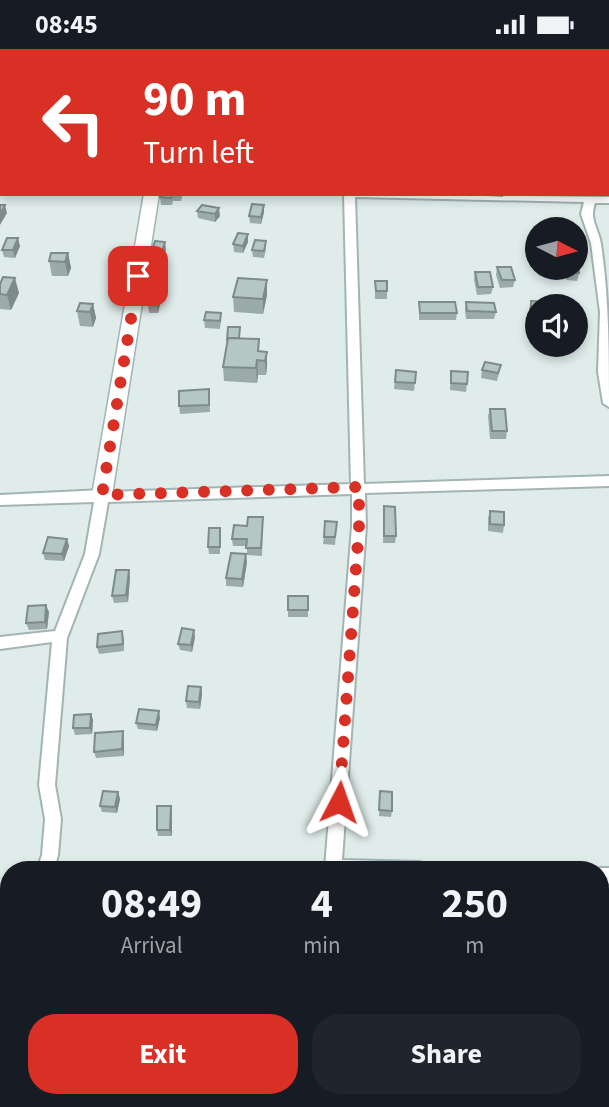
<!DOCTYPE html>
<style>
body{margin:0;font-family:"Source Sans 3",sans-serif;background:#20242c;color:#f1f3f6;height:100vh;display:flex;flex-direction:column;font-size:26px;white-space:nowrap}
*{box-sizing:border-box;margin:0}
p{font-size:23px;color:#9ea1a6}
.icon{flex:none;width:38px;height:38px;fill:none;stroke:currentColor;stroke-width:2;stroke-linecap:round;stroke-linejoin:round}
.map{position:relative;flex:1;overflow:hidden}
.side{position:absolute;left:0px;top:812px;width:609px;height:247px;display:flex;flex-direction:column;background:#171b24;border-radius:28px 28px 0 0;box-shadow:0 4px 10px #0003}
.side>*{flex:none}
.banner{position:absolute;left:0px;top:0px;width:609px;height:147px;box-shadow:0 4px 10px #0003;background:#d93025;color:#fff;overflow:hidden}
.needle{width:46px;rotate:96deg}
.tools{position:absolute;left:525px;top:168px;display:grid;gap:14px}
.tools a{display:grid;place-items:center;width:63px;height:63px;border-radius:50%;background:#171b24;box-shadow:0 4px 10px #0003;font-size:35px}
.pin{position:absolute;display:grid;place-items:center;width:60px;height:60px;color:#fff;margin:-30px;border-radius:14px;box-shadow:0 4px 10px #0006}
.me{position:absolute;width:77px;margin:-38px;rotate:4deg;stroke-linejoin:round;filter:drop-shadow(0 0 5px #0008)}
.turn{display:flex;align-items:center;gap:24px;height:147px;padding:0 28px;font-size:32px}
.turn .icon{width:91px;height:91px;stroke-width:2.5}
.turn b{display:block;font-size:49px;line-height:60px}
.eta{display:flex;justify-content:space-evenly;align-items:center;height:119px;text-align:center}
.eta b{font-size:42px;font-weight:700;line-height:49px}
.action{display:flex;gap:14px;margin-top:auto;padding:14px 28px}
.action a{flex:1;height:80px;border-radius:28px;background:#d93025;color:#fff;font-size:28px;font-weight:700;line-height:80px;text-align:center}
.action a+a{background:#20242c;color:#f1f3f6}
.status{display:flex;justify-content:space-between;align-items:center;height:49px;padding:0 35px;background:#171b24;direction:ltr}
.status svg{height:19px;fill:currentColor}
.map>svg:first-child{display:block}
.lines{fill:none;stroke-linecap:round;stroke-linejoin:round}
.service-casing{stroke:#a2b4b3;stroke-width:4}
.minor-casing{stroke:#a2b4b3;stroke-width:3}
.service{fill:#fff;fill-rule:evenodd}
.minor{fill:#fff;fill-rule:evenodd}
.wall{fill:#9baba9}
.shaded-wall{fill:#7e8b89}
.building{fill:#b4c7c4;stroke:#7e8b89;stroke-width:2}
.route{stroke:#d93025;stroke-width:12;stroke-dasharray:0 21.6}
</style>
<div class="status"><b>08:45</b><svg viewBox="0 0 49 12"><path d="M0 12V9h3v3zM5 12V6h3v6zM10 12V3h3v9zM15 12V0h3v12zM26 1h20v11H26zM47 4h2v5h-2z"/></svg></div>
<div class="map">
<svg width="609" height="1058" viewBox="0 0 609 1058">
<rect width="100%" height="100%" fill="#dfecea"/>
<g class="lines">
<defs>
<path id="service" d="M352 0H360V2H352Z
M0 119H2V125H0Z
M344 145 609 148V154H595C589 171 598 178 601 195 609 248 609 304 609 358L603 354 598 323 600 263 591 194 581 165 584 153 355 148 364 435 609 427V437L365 444 366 477 342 811 419 813 425 815 427 821 325 819 352 477V445L108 453 99 505 67 589 55 736 61 770 58 806 54 821H37L42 806 45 770 39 736 52 593 0 600V588L55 582 85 505 94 453 0 456V446L102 441 107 443 351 435Z
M600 819H609V835H600V821H595Z
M9 913V948L6 953 0 956V922L3 916Z"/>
<path id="minor" d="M174 0H186V2H174Z
M144 145H159L112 446 109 451 102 453 95 451 92 446Z"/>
</defs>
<use href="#service" class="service-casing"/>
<use href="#minor" class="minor-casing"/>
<use href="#service" class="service"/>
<use href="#minor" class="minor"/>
</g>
<path class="wall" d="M161 145H182V148L181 152H173L172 156H161L160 148Z
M487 145H503V148L487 147Z
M197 162 220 167 215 173 198 169Z
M264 163 261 175 250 174 249 167Z
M266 192V200L264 209 253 208 252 201Z
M248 193 243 204 234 203 233 195Z
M20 197 15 209 4 208 2 201Z
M166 201 162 212H152L151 204Z
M68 204 71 219 68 227H52L49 212Z
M497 218 515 231 513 238 500 239 496 226Z
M565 219H576L579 224 577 232 566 231Z
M475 223 493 238 491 245 477 246 474 231Z
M267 231V246L263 265 234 263 233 248Z
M375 232 387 242V250H375Z
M0 235 19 244 11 261 0 260Z
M531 252 537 257V268L530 267 529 260Z
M419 253 457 264 456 271H419Z
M466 253 496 263 494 270H466L465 261Z
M93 255 96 269 93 278 80 277 77 262Z
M160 255 158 264H149L148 256Z
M204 271H221L220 280 205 279Z
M240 289 260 302 267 303V317L266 326H258L257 334 224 332 223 318Z
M501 316 497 332 481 329 482 321Z
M396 321 416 323 414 342 394 340Z
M451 322 467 335 466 343 450 341Z
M209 340 210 363 180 365 179 357Z
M490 360 507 382 506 390H490L488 367Z
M384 457 396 487 395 494H383Z
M490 462 504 476 503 484 488 482V469Z
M263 468 262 507 247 506V497H233L232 490 247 477Z
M337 473 335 496 323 495 324 488Z
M220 479V505H209L208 498Z
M67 490 69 497 64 512 45 511 43 504Z
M247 513 243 538 226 537V529Z
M130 528 128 553 114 554 112 547Z
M288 547H308V568H288Z
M49 563 47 580 29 581 26 574Z
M122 582 124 589V602L99 605 97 598Z
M195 588 192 603 180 601 178 595Z
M201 638 202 645 200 660 187 659 186 652Z
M91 665 93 671 92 685 75 686 73 679Z
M160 669 157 682 138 680 136 674Z
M124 688V707L96 709 94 703Z
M380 742 392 762 391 768 379 767Z
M118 743 120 750 117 764 102 763 100 757Z
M171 757 172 763V787H158L157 781Z"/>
<path class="shaded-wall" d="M5 156 7 164 0 176V165Z
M264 156V163L261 175V168Z
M219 159 220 167 215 173V165Z
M248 185V193L243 204V197Z
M18 189 20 197 15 209 13 201Z
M165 193 166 201 162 212 161 205Z
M68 204 71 219 68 227 65 213Z
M15 229 19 244 11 261 7 246Z
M267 231V246L263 265V250Z
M159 247 160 255 158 264 157 256Z
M93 255 96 269 93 278 90 263Z
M267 303V317L266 326 265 312Z
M257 311 258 326 257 334 256 319Z
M67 490 69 497 64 512 62 505Z
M246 505 247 513 243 538 242 530Z
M129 521 130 528 128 553 126 546Z
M46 556 49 563 47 580 45 573Z
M194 581 195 588 192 603 191 596Z
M201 638 202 645 200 660 199 653Z
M159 662 160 669 157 682 156 676Z
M91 665 93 671 92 685 90 679Z
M123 682 124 688V707L122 700Z
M118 743 120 750 117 764 115 758Z
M171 757 172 763V787L170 781Z"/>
<path class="building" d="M203 0H219V2H203Z
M270 0H289L288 2H270Z
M607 45 609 51V60H607Z
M607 120H609V132H607Z
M161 145H172L171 149 160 148Z
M252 155 264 156 261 168 249 167Z
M0 156H5L0 165Z
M202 156 219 159 215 165 197 162Z
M238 184 248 185 243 197 233 195Z
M7 189H18L13 201H2Z
M255 191 266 192 264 202 252 201Z
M155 192 165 193 161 205 151 204Z
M51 204H68L65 213 49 212Z
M576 210H577L579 224H568L567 219H576Z
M497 218H511L515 231H502Z
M475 223H490L493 238H478Z
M3 228 15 229 7 246 0 245V235Z
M238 229 267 231 263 250 233 248Z
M375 232H387V242H376Z
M150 247H159L157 256H148Z
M531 252 550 253V257H537V260L531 259Z
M419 253H455L457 264H420Z
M466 253 494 254 496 263 467 262Z
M80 254 93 255 90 263 77 262Z
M206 263 221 264 220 272 204 271Z
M228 278H240L239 289H228L227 292Z
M228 289 259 290 258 302 267 303 265 312 257 311 256 319 223 318Z
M485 313 501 316 498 324 482 321Z
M396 321 416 323 415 334 395 333Z
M451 322 468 323 467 335 451 334Z
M209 340V356L179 357V342Z
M490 360H505L507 382H492Z
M384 457 395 458 396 487H384Z
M490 462 504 463V476L490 475Z
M248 468H263L261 499H246L247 490H232L234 476 247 477Z
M325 472 337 473 335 488H324Z
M209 479H220V498H208Z
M48 488 67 490 62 505 43 504Z
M231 504 246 505 242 530 226 529Z
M116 521H129L126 546 112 547Z
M288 547H308V561H288Z
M46 556 45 573 26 574 28 557Z
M182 579 194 581 191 596 178 595Z
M122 582 123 595 97 598 98 585Z
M188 637 201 638 199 653 186 652Z
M139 660 159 662 156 676 136 674Z
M91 665 90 679H73L74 666Z
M123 682 122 700 94 703 95 684Z
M103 742 118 743 115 758 100 757Z
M380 742 392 743V762L379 761Z
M157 757H171L170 781H157Z"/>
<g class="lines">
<path class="route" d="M138 227 102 446 359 438V477L339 753"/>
</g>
</svg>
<div class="tools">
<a><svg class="needle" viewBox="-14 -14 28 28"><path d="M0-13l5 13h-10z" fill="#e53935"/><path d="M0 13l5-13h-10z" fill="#9ea1a6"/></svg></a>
<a><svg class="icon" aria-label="sound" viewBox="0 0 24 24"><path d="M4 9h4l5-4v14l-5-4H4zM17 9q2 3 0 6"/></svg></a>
</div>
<div class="pin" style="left:138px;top:227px;background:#d93025"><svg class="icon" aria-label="arrive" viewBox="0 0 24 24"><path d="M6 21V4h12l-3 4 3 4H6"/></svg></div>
<svg class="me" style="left:339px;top:753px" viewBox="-20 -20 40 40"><path d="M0-17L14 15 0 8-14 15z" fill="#d93025" stroke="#fff" stroke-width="4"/></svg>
<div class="banner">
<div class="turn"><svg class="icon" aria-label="left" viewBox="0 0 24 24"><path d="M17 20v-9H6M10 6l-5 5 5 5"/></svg><div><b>90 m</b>Turn left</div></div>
</div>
<section class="side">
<div class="eta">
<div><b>08:49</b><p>Arrival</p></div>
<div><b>4</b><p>min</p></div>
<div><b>250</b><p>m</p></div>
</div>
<div class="action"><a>Exit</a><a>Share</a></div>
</section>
</div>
